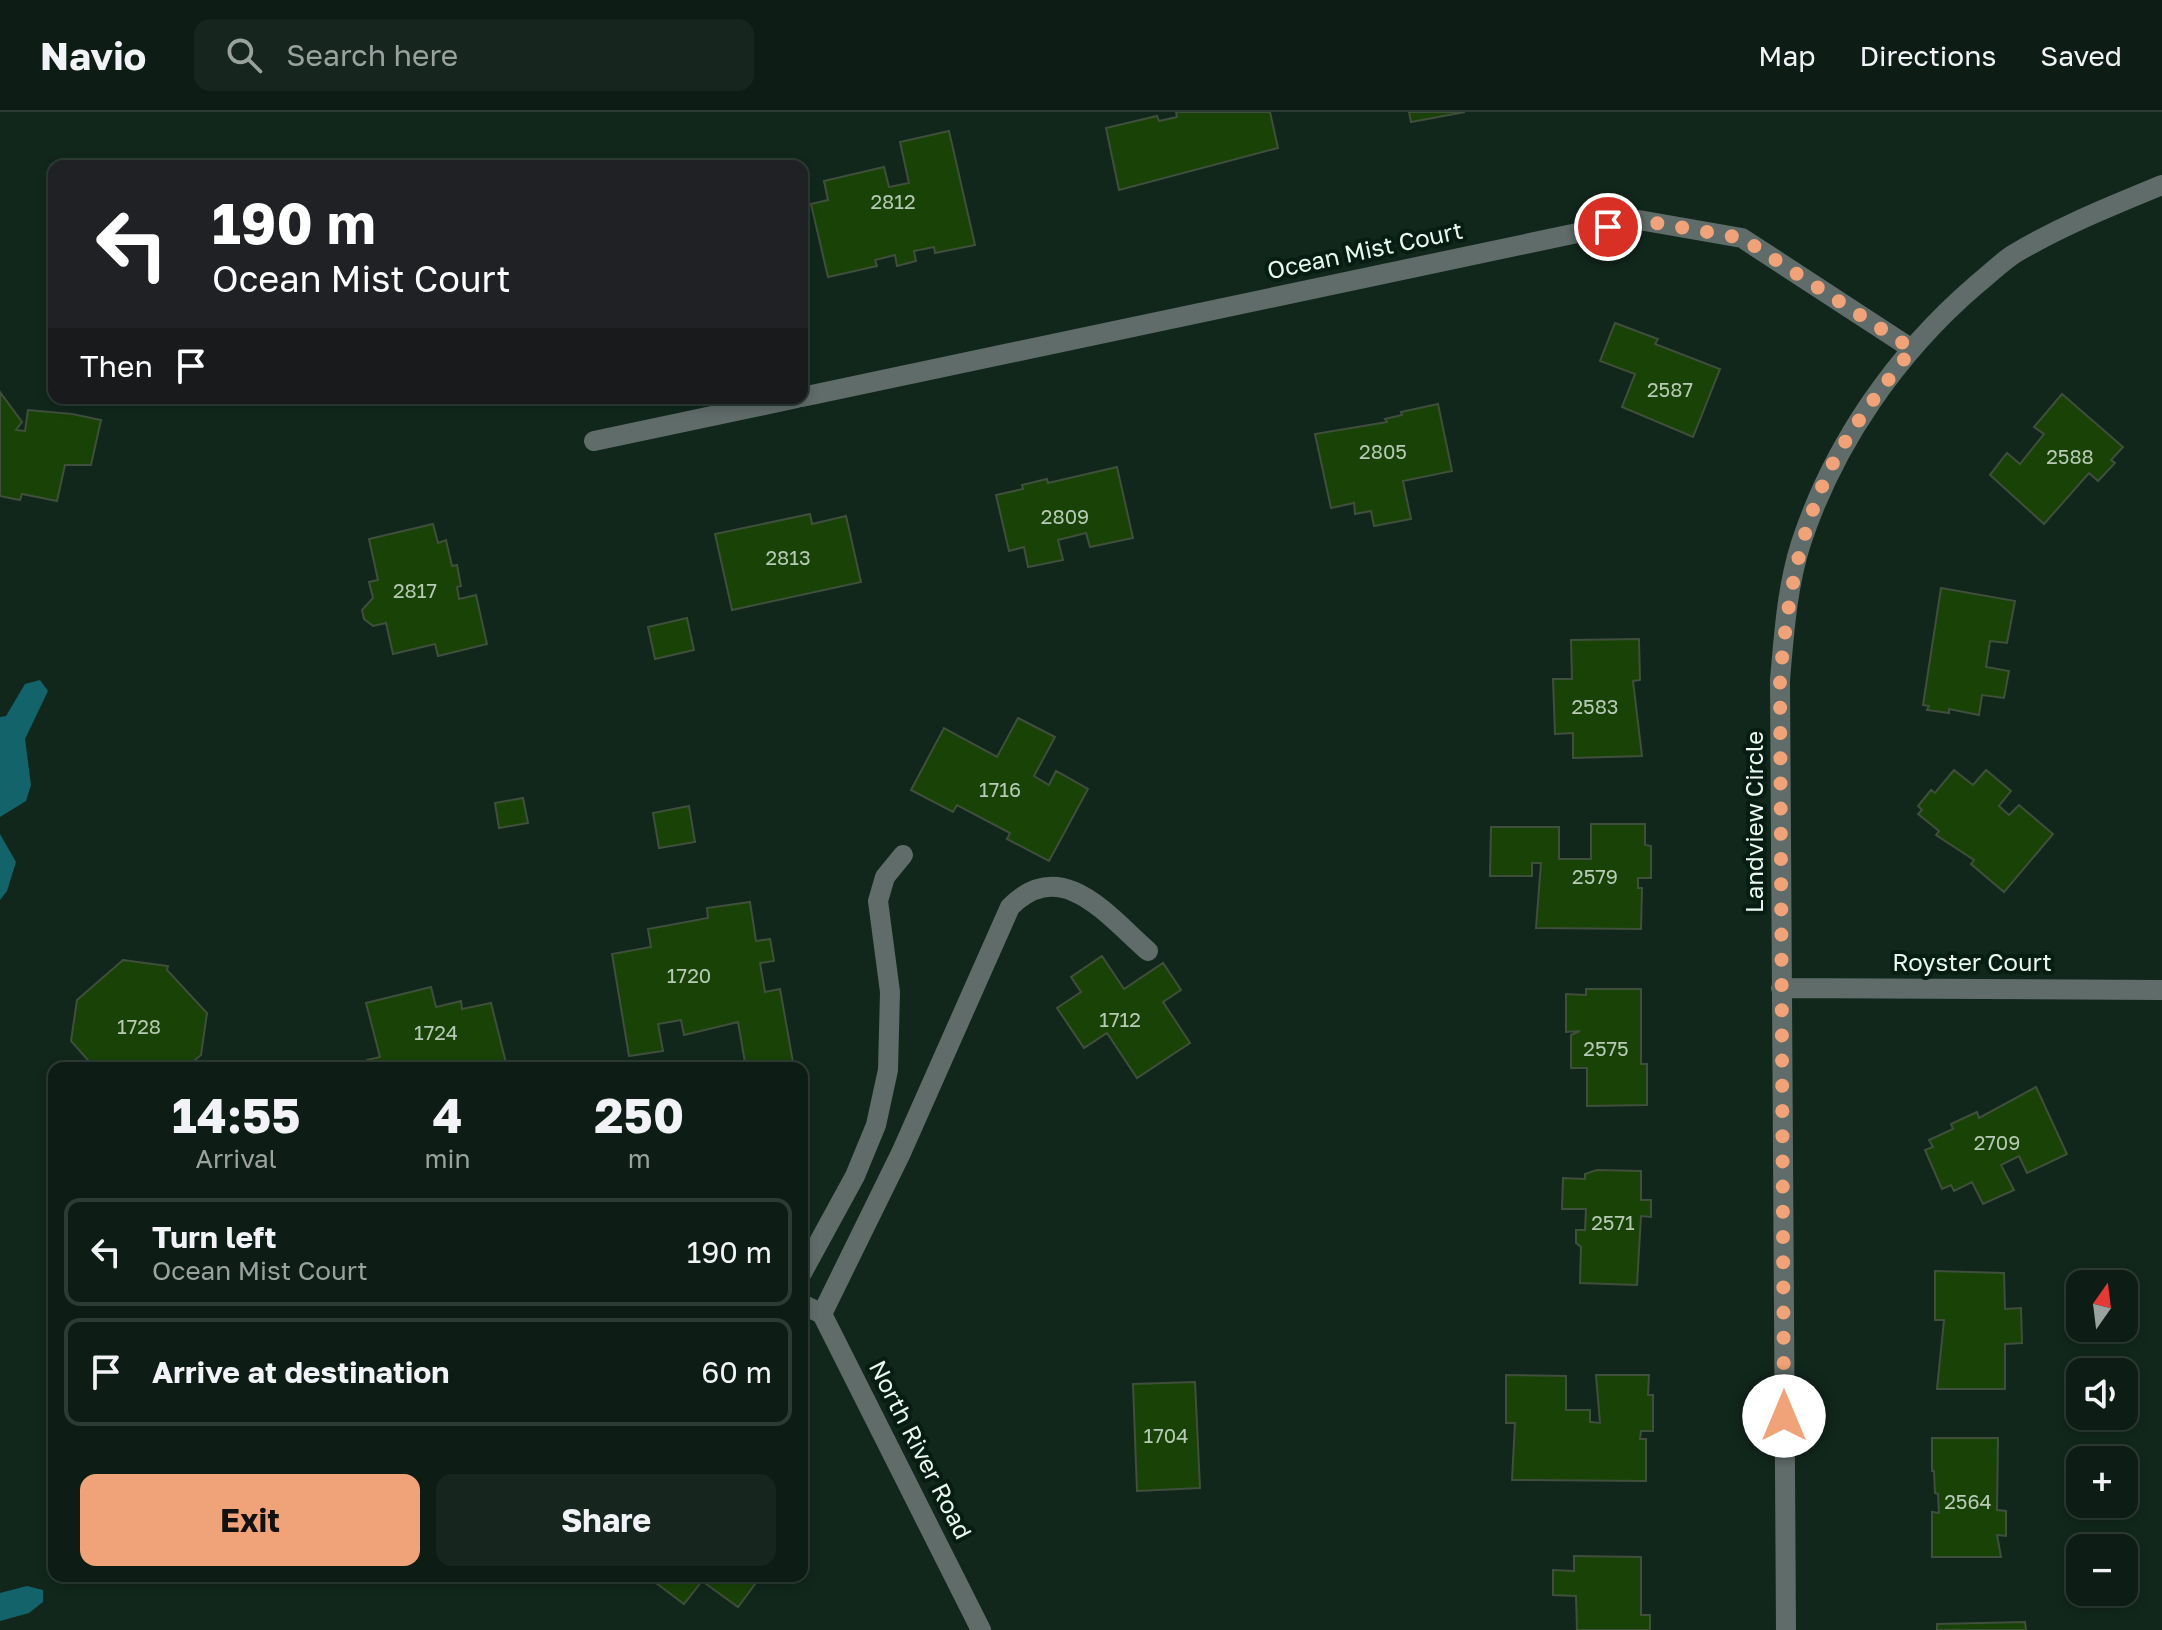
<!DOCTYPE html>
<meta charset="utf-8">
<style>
body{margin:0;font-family:"Golos Text",sans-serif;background:#16261e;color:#f1f3f6;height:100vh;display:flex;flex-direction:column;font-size:30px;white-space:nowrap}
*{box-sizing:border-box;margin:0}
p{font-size:26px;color:#9aa2a0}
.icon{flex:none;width:44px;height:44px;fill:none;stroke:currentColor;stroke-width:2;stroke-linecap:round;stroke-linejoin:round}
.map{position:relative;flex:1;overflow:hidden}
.side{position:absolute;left:48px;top:950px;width:760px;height:520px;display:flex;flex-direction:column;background:#0d1d15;border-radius:16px;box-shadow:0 4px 12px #0003,0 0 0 2px #2d3b34}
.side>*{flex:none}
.banner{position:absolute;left:48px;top:48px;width:760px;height:244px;border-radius:16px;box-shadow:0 4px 12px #0003,0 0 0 2px #2d3b34;background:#202124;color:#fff;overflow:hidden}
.needle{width:52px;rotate:14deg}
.buttons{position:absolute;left:2066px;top:1158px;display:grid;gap:16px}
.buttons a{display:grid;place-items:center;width:72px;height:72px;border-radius:16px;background:#0d1d15;box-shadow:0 4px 12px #0003,0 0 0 2px #2d3b34;font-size:40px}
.pin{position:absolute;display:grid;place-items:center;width:68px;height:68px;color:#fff;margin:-34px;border:4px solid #fff;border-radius:50%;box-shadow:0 2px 8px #0007}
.me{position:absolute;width:88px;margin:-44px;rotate:0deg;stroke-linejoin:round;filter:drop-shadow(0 0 6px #0008)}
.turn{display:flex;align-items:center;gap:28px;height:168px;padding:0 32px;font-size:36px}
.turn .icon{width:104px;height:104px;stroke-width:2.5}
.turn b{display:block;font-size:56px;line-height:68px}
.then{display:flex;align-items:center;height:76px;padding:0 32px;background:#0003;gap:16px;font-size:30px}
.eta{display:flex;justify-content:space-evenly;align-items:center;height:136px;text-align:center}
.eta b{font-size:48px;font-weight:700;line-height:56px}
.button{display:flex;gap:16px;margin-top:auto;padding:16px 32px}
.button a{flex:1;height:92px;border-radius:16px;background:#f0a378;color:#111;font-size:32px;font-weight:700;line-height:92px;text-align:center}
.button a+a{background:#16261e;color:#f1f3f6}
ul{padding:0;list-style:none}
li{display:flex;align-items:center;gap:24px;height:108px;margin:0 16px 12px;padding:0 16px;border:4px solid #2d3b34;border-radius:16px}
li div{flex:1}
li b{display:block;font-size:30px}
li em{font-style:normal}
header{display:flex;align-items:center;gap:48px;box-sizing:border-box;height:112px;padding:0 40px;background:#0d1d15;border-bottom:2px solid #2d3b34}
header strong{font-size:38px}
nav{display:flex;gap:44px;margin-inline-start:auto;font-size:28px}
.search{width:560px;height:72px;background:#16261e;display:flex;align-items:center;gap:20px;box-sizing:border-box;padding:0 28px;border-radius:16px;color:#9aa2a0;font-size:30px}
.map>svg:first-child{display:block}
.water{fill:#12636a}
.building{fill:#194206;stroke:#404e3c;stroke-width:2}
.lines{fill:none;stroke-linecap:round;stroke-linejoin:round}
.minor{stroke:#606c6a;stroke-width:20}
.route{stroke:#f0a378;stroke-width:14;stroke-dasharray:0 25.2}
.labels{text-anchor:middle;stroke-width:8;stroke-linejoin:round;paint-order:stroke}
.number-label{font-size:20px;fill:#b6cab6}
.street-label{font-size:24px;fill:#eaf8f0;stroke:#071d13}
</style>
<header>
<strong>Navio</strong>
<div class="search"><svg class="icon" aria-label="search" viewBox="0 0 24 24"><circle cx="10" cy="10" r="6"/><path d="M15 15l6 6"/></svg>Search here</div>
<nav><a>Map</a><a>Directions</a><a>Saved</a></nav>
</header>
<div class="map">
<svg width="2162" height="1518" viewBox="0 0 2162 1518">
<rect width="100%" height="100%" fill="#11271c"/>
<path class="water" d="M40 568 48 579 25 627 31 673 26 689 0 705V605L6 604 25 572Z
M0 722 16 750 7 779 0 788Z
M27 1474 43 1478V1490L29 1501 0 1509V1481Z"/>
<path class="building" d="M1176 0H1270L1278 36 1119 78 1106 16 1157 4 1159 9 1177 5Z
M1409 0H1465L1411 10Z
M949 19 975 133 935 141 934 135 914 139 916 149 897 154 895 143 875 148 877 154 828 165 811 92 828 88 824 69 884 55 889 75 909 71 900 30Z
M1615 211 1658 227 1655 232 1720 257 1693 325 1622 295 1635 262 1600 249Z
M0 280 22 310 16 318 25 319 28 298 72 302 101 308 91 353H65L57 389 22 382 20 388 0 384Z
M2062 282 2123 335 2111 348 2115 351 2098 369 2089 361 2044 412 1990 363 2007 341 2020 352 2044 322 2034 315Z
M1438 292 1452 359 1403 369 1411 407 1374 414 1371 399 1355 402 1354 391 1331 396 1315 322 1387 310 1385 307 1402 303 1401 300Z
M1117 355 1133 426 1090 435 1086 421 1058 428 1063 448 1028 455 1024 435 1009 439 996 383 1023 377 1022 373 1047 367 1048 371Z
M810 402 812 412 846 404 861 470 732 498 715 422Z
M433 412 438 431 446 428 452 454 457 453 461 474 457 475 459 487 476 483 487 532 438 544 435 532 393 542 386 511 373 514 364 507 362 498 373 486 369 470 378 468 369 427Z
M1941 476 2015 489 2007 531 1990 529 1986 555 2009 559 2004 586 1982 583 1979 603 1949 597V601L1927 598 1929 594 1923 593Z
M687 506 694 538 655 547 648 515Z
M1639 527 1640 568 1633 569 1642 644 1573 646V621L1555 622 1553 567H1572L1571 528Z
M1018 606 1055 625 1034 664 1049 673 1056 659 1088 677 1049 749 1007 727 1010 721 957 693 953 700 911 678 944 616 997 645Z
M1954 658 1973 673 1986 658 2011 679 1999 694 2009 703 2019 693 2053 722 2004 780 1971 752 1974 748 1936 723 1939 719 1918 702 1922 698 1918 694 1931 678 1935 681Z
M523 686 528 711 499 716 495 691Z
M689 694 695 730 659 736 653 701Z
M1591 712H1645V733L1651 734V766H1638V776H1642L1641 817 1536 816 1541 751H1532V764H1490L1491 715H1559V747H1591Z
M750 790 756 829 770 827 774 849 760 851 765 880 780 877 794 956H746L738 910 684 923 681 908 658 912 663 939 629 944 612 842 651 835 648 817 708 806 707 796Z
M1102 844 1124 877 1163 851 1181 878 1163 890 1190 931 1137 966 1107 921 1084 936 1057 896 1081 880 1071 865Z
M123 848 168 854 167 858 207 901 201 943 185 956H95L71 929 77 888Z
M431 875 436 895 461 889 462 897 491 891 507 955 369 956 367 948 380 945 366 891Z
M1586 877H1641V952H1647V993L1587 994V956H1571V923L1580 919 1566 920V882L1586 883Z
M2036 975 2067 1042 2027 1061 2019 1044 2001 1053 2014 1078 1983 1092 1972 1070 1954 1079 1951 1073 1942 1077 1925 1038 1933 1035 1929 1028 1953 1017 1951 1012 1977 1000 1979 1006Z
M1597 1058 1641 1059V1088H1651V1105L1641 1104 1637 1173 1580 1171 1581 1135 1576 1131V1118H1585L1586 1097H1562L1563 1066 1585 1067V1062Z
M1935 1159 2004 1161 2005 1197 2021 1196 2022 1231 2005 1232V1277H1937L1944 1208H1935Z
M1506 1263 1566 1264V1298H1590V1310L1600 1311 1596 1263H1649L1648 1283H1653V1319H1641L1640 1327H1646V1369L1512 1368 1515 1311H1506Z
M1195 1270 1200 1376 1137 1379 1133 1272Z
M1932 1326H1998L1997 1398 2006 1399V1424L1997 1423 2001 1445H1932V1400L1939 1401 1938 1382 1935 1381 1934 1359H1932Z
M1574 1444 1641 1445V1503H1650V1518H1577L1576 1484 1553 1483V1458L1574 1459Z
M640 1464H761L738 1495 702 1469 684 1492 648 1465 645 1468Z
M2025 1510 2026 1518H1937V1512Z"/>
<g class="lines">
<path class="minor" d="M802 285 1639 108 1742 126 1912 237
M594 329 797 286
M1781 876 2162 878
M802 1161 855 1064 876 1013 888 958 890 880 878 789 885 765 903 743
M802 1192 822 1202 981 1518
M822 1202 901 1041 1010 795C1062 743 1108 804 1148 839
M1786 1518 1780 568C1784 522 1787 475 1801 431 1834 331 1897 241 1976 173 1989 163 2000 151 2014 142 2061 114 2111 94 2162 73"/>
</g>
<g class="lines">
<path class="route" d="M1608 115 1639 108 1742 126 1912 237C1880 279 1845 322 1824 370 1796 434 1786 500 1780 568L1784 1304"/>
</g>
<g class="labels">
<g class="number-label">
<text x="893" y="97">2812</text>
<text x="1670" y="285">2587</text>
<text x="1383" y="347">2805</text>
<text x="2070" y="352">2588</text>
<text x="1065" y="412">2809</text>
<text x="788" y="453">2813</text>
<text x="415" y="486">2817</text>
<text x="1595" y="602">2583</text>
<text x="1000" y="685">1716</text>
<text x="1595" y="772">2579</text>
<text x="689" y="871">1720</text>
<text x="1120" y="915">1712</text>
<text x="139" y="922">1728</text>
<text x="436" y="928">1724</text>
<text x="1606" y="944">2575</text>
<text x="1997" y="1038">2709</text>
<text x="1613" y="1118">2571</text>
<text x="1166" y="1331">1704</text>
<text x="1968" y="1397">2564</text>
</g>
<g class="street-label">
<text transform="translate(1365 139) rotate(-12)" y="8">Ocean Mist Court</text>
<text transform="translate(1755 710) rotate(-90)" y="8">Landview Circle</text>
<text x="1972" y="859">Royster Court</text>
<text transform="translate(920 1338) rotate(63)" y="8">North River Road</text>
</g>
</g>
</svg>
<div class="buttons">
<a><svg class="needle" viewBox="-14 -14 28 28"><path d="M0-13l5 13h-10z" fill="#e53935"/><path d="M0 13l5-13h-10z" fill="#9aa2a0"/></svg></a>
<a><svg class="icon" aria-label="sound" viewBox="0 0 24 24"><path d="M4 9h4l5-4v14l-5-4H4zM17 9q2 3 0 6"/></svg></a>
<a>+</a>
<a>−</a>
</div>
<div class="pin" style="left:1608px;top:115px;background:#d93025"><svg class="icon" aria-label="arrive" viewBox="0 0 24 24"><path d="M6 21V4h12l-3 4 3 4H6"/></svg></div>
<svg class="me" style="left:1784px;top:1304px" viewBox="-20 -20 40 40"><circle r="19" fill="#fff"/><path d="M0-13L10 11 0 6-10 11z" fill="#f0a378"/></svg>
<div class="banner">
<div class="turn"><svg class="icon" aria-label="left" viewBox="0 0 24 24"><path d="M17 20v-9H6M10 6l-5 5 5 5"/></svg><div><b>190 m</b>Ocean Mist Court</div></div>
<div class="then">Then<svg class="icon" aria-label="arrive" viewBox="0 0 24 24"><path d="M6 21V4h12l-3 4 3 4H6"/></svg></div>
</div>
<section class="side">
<div class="eta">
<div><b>14:55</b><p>Arrival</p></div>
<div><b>4</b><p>min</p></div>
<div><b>250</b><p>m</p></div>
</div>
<ul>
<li><svg class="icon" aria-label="left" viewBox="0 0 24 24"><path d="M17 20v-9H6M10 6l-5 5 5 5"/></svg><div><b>Turn left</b><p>Ocean Mist Court</p></div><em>190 m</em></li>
<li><svg class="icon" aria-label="arrive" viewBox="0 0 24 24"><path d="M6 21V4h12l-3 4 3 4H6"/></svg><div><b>Arrive at destination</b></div><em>60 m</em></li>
</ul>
<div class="button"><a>Exit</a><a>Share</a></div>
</section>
</div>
